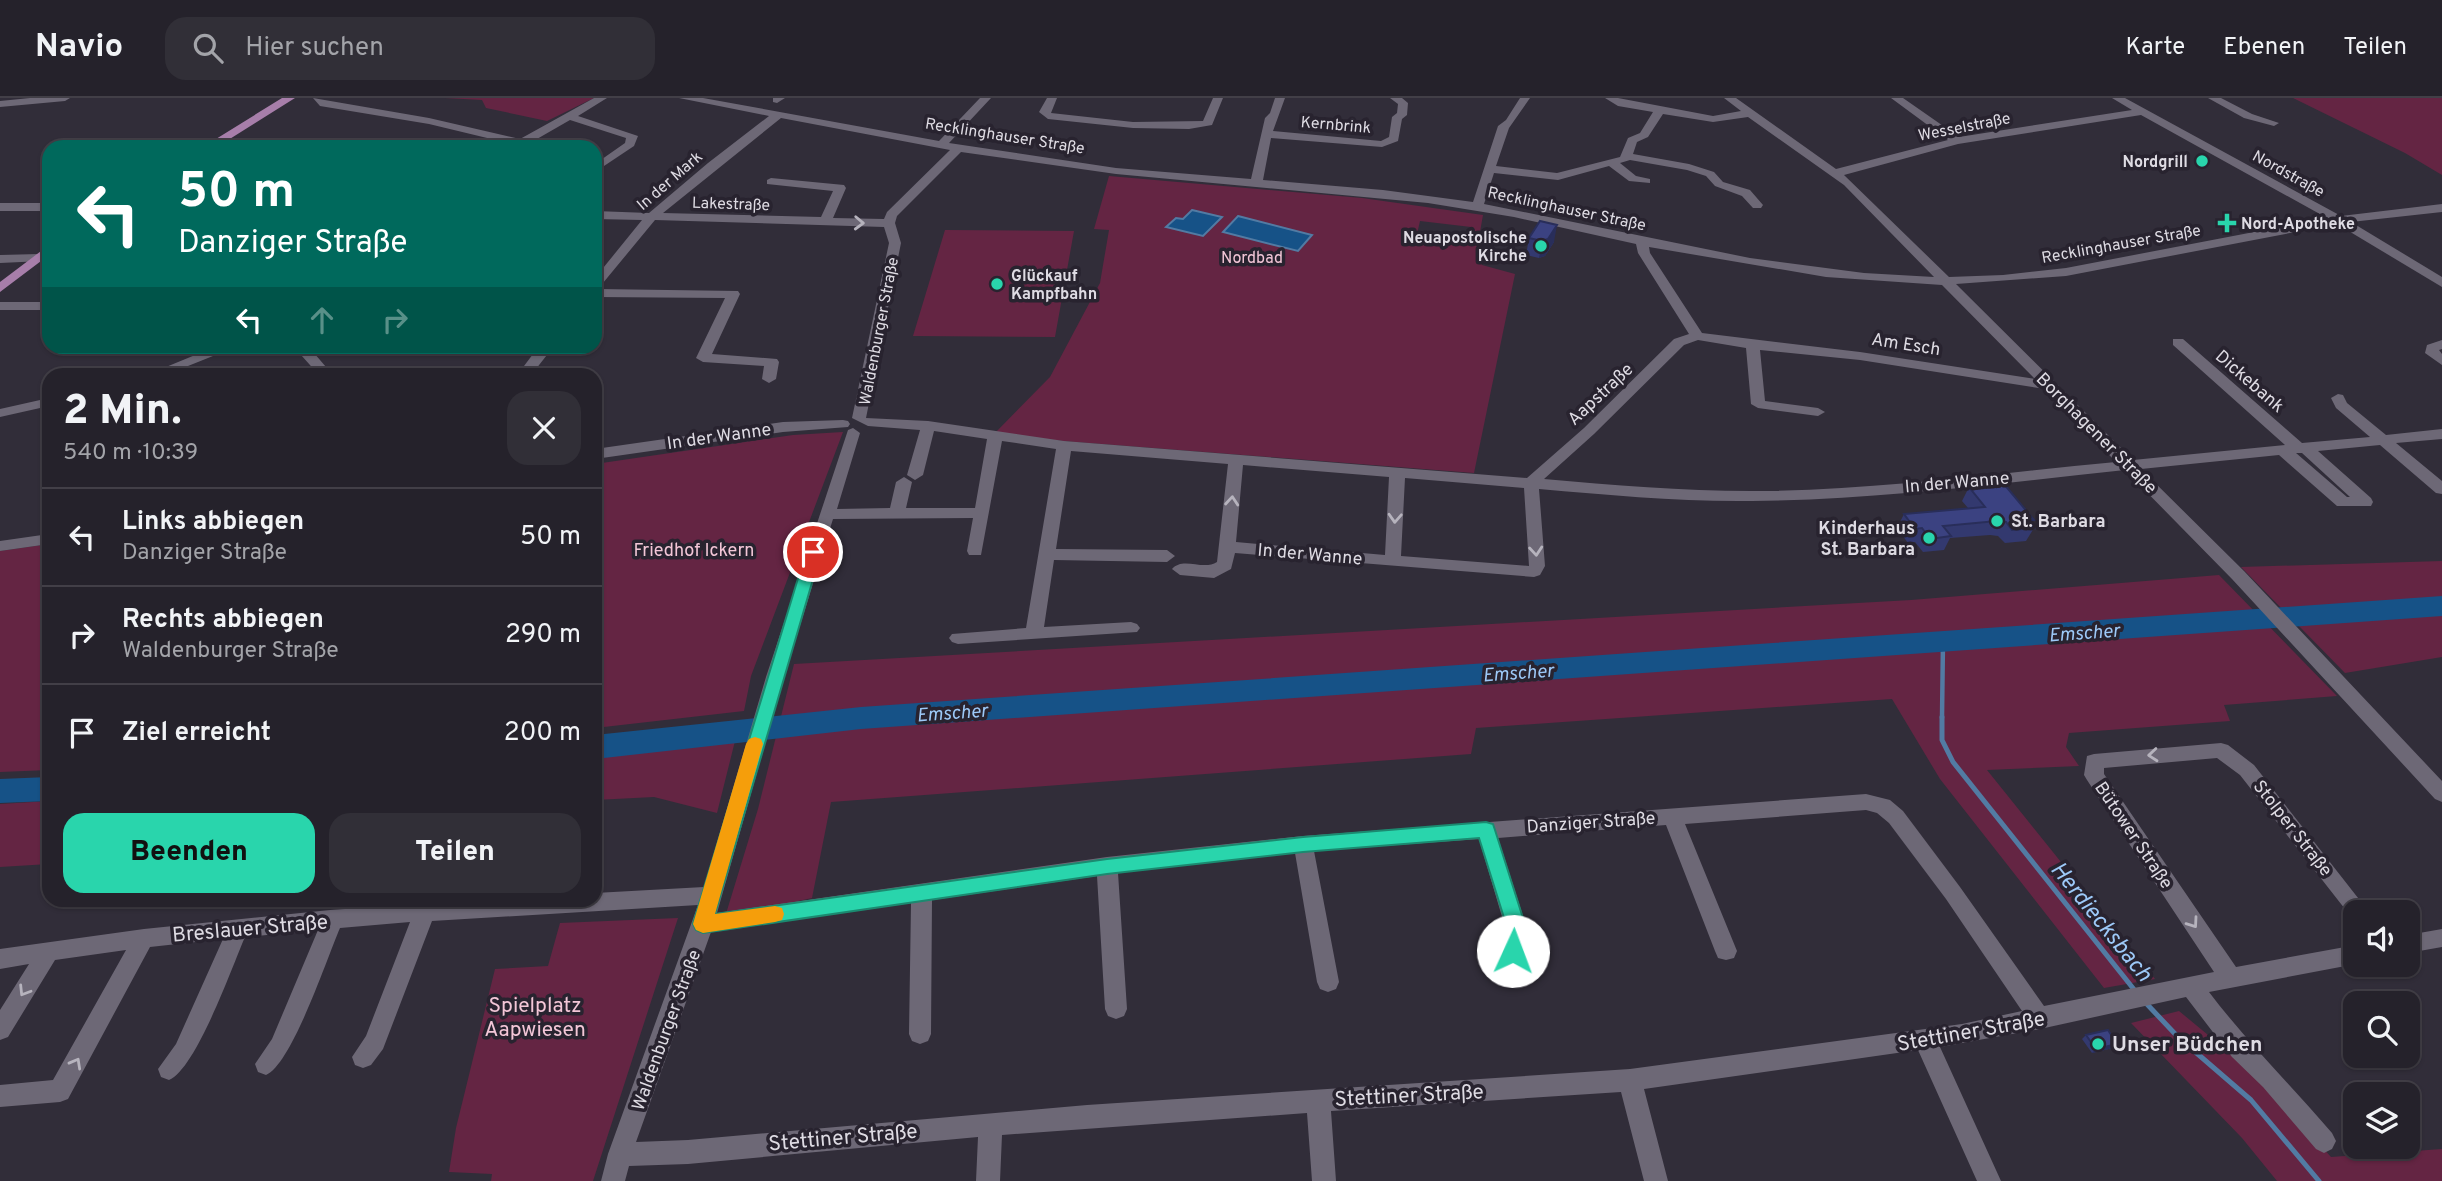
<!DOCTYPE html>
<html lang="de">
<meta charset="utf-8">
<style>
body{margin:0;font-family:Overpass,sans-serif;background:#312f37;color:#f1f3f6;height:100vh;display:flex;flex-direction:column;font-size:26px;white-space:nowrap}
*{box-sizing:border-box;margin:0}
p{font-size:23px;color:#a3a4a9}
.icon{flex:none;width:38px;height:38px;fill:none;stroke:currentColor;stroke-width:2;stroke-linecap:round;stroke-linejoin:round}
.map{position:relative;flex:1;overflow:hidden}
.side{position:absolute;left:42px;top:270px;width:560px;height:539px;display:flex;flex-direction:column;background:#25222b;border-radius:21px;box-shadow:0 2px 5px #0004,0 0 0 2px #423f47}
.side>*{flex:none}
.top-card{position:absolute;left:42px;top:42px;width:560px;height:214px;border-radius:21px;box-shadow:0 2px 5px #0004,0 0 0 2px #423f47;background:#00695c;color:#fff;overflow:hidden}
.tools{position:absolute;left:2343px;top:802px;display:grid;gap:14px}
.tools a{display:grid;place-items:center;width:77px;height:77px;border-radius:14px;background:#25222b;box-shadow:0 2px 5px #0004,0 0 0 2px #423f47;font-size:35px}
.pin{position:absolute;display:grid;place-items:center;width:60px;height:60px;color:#fff;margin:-30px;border:4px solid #fff;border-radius:50%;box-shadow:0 2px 7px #0007}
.me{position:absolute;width:77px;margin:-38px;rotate:2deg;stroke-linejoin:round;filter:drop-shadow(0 0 5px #0008)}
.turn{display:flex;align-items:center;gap:24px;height:147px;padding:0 21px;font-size:32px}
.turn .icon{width:91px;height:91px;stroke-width:2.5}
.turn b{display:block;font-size:49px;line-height:60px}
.lanes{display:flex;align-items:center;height:66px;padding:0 21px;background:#0003;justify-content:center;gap:35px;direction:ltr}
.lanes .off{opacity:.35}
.round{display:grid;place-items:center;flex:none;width:74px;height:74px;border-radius:21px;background:#312f37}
.headline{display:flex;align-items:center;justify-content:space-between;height:119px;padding:0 21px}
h1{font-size:42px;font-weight:800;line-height:52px}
.button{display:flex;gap:14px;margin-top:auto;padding:14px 21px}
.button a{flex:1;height:80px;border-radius:21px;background:#29d5ac;color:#111;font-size:28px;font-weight:800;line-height:80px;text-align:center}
.button a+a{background:#312f37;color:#f1f3f6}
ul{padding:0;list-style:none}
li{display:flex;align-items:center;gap:21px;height:98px;padding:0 21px;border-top:2px solid #423f47}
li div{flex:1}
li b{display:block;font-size:26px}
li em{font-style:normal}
header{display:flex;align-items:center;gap:42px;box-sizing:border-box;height:98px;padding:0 35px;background:#25222b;border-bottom:2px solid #423f47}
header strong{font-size:33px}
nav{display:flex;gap:38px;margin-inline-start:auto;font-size:24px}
.search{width:490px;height:63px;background:#312f37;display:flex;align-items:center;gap:18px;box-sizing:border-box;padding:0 24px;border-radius:21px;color:#a3a4a9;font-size:26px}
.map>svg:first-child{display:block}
.green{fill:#642543}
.water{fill:#165287;stroke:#527ba3;stroke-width:2}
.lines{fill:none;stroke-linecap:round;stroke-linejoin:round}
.stream-far1{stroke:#527ba3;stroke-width:4.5}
.stream{stroke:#527ba3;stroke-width:5}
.river{fill:#165287;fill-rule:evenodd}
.minor{fill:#6d6876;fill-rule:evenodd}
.major{fill:#a77eaa;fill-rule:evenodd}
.wall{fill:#33396f}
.shaded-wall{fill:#292e5a}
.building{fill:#3b4281;stroke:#292e5a;stroke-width:2}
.oneway{stroke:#b6b3bd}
.route{fill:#29d5ac;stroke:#1b8a70;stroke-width:2}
.slow{fill:#f59e0b}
.poi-dot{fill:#29d5ac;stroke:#28232f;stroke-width:2.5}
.labels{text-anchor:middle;stroke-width:7;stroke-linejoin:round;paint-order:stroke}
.far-street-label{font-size:16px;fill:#dedbe3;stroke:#28232f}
.far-poi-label{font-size:16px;font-weight:bold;fill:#dedbe3;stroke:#28232f;text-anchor:end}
.far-park-label{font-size:16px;fill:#f3c6d7;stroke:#28232f}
.street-label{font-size:18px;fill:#dedbe3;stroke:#28232f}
.poi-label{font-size:18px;font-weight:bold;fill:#dedbe3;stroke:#28232f;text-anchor:start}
.park-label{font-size:18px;fill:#f3c6d7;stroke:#28232f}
.water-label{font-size:19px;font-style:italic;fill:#9dc9f8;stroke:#28232f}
.near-street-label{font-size:21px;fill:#dedbe3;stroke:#28232f}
.near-park-label{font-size:21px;fill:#f3c6d7;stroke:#28232f}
.near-poi-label{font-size:21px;font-weight:bold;fill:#dedbe3;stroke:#28232f;text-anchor:start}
.near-water-label{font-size:23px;font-style:italic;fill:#9dc9f8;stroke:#28232f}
</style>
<header>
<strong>Navio</strong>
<div class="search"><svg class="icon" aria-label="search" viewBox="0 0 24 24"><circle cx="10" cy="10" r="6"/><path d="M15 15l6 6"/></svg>Hier suchen</div>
<nav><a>Karte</a><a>Ebenen</a><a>Teilen</a></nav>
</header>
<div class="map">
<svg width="2442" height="1083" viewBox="0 0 2442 1083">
<rect width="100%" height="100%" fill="#312d39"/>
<path class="green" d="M445 0H594L547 23 486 10 482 2Z
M2293 0H2442V77L2405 55Z
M1109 78 1362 100 1483 117 1480 134 1471 133V129L1420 123 1417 136 1474 142 1475 139 1487 140 1482 167 1515 176 1474 375 1063 343 995 335 1050 279 1100 185 1109 132 1094 131Z
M945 132 1074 133 1055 239 913 238Z
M843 334 751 578 744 613 595 630V366L793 337Z
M49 446V672L0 674V453Z
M2442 463V559L2345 575 2241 469Z
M2219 477 2337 598 2224 607 2230 623 2069 635 2066 649 2079 668 1987 672 2155 881 2104 890 1940 681 1892 601 1476 630 1471 656 831 704 812 800 725 819 758 711 794 566 1911 502Z
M735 643 717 715 654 699 595 702V657Z
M49 703V766L0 769V706Z
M678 820 593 1083H491L492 1076 449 1074 456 1030 495 871 548 868 560 825Z
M2179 913 2259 979 2331 1059 2442 1051V1083H2277L2242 1040 2131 925Z"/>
<path class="water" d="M1192 112 1222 119 1203 138 1166 129 1176 120 1183 121Z
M1238 118 1312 137 1298 153 1223 134Z"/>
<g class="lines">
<path class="stream-far1" d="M1942 620 1943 543"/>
<path class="stream" d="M1942 619V642L1953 664 2136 894
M2144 903 2178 939 2251 1002 2319 1083"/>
<path class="river" d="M2442 498V518L861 631 595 661V637L861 609Z
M49 679V703L0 705V681Z"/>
<path class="minor" d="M30 0H70L65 3 0 9V3Z
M313 0 429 20 520 41 594 0H607L578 18 638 38 634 48 595 74V66L625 45 626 40 570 22 523 49H509L512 46 429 26 320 8Z
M679 0H703L939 43 980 0H991L949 45 1116 70 1251 81 1265 20 1270 15 1275 0H1285L1273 33 1381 43 1389 39 1392 19 1397 15 1398 6 1390 0H1402L1408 5 1407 17 1402 21 1398 43 1382 49 1271 40 1263 82 1383 92 1473 104 1498 28 1506 22 1520 0H1530L1509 30 1496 68 1557 75 1620 59 1628 40 1640 35 1653 14 1618 8 1605 0H1618L1713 18 1741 13 1724 0H1736L1836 71 1948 42 1891 0H1903L1959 39 2132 12 2112 0H2125L2341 118 2442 106V114L2351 124 2442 179V189L2337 126 2066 178 1956 186 2133 362 2285 347 2173 247V241H2183L2302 345 2370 339 2336 310 2331 300 2338 296 2343 297 2347 305 2386 337 2442 331V341L2396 345 2442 383V396L2436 395 2380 347 2318 353 2371 400 2373 404 2371 408H2337L2279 357 2141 371 2244 473 2442 683V704L2435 701 2232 481 2125 372C2002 385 1877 402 1752 403 1681 404 1610 397 1539 391L1545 468 1540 477 1534 479 1235 455 1231 471 1214 480 1180 477 1172 471C1183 458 1203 473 1217 464L1228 366 1071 353 1056 451 1167 452 1175 458 1167 464 1054 462 1044 529 1131 524 1137 526 1140 530 1137 534 958 546 952 544 949 540 952 536 1026 530 1056 351 1002 343 981 457H969L967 453 973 420 833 421 784 579 717 815 1107 759 1303 738 1866 696 1890 702 1903 713 1960 789 2044 908 2214 874 2087 682 2084 677 2087 658 2094 656 2221 645 2228 647 2254 667 2369 814H2356V822L2352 820 2240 677 2217 660 2104 670V676L2236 869 2356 847V866L2209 894C2247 944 2291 987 2332 1035L2336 1043 2332 1051 2324 1055 2316 1051 2263 989 2232 959 2186 899 2040 931 1940 949 2001 1083H1977L1918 952 1644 991 1668 1083H1644L1621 994 1331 1013 1336 1083H1312L1307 1015 1002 1037 1000 1083H976L978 1039 688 1066 629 1068 625 1083H601L608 1056 698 807 432 823 383 951 371 967 363 970 355 967 352 959 366 938 410 824 340 830C327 860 292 966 266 977L258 974 255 966 272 941 318 832 245 839C232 869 196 971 169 982L161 979 158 971 176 946 223 841 150 849 68 1001 60 1004 0 1009V987L53 982 126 852 55 862 8 939 0 942V912L29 866 0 871V851L144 831 330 812 476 802H595V795L704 789 766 579 848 332 853 330 860 335 837 411 890 410 896 384 904 379 912 384 906 410H975L987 341 934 333 923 377 915 382 907 377 920 332 868 328 852 320 889 145 884 129 655 122 598 191 738 193 740 196 712 256 777 261 779 264 776 281 769 285 762 281 764 268 703 264 696 260 725 200 595 199V180L642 122 595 121V113L649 115 708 65 769 18ZM1663 16 1713 24 1748 19 1844 87 1934 179 1864 175 1750 160 1484 106 1494 75 1558 82 1609 68 1629 83 1650 85V81L1636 78 1620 65 1630 62 1687 72 1706 78 1715 88 1742 98 1753 110H1761L1763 107 1750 92 1723 84 1714 74 1689 66 1633 56 1637 44 1648 39ZM2141 17 2327 120 2066 170 2003 177 1949 179 1844 77 1958 46ZM781 20 950 52 887 114 884 121 833 120 846 90 844 87 771 80 767 82V86L833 93 821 119 663 115ZM961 54 1116 76 1428 105 1514 119 1636 146 1638 155 1689 236 1674 241 1584 330 1527 380 1064 343 928 323 866 320 901 145 895 125 897 118ZM1649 149 1826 179 1942 187 2035 281 1860 254 1702 235 1650 155ZM1698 242 1746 250 1751 306 1758 310 1818 318 1825 314 1818 310 1765 303 1760 252 1860 262 2045 291 2116 364C1997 375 1870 393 1751 393 1682 393 1613 387 1544 381L1594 336 1684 247ZM2296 355H2302L2350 399H2347ZM1243 367 1389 379 1385 457 1236 444ZM1405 380 1524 390 1529 468 1401 458ZM1866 712 1877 715 1889 725 1946 801 2022 913 1962 926 1630 971 1087 1007 688 1042 636 1044 711 834 911 805 909 936 912 943 920 946 928 943 931 936 932 802 1097 778 1105 911 1108 918 1116 921 1124 918 1127 911 1118 775 1295 755 1317 884 1320 891 1328 894 1336 891 1339 884 1314 753 1479 741 1508 839 1501 853 1504 860 1512 862 1520 860 1530 840 1498 740 1666 727 1715 853 1718 860 1726 862 1734 860 1737 853 1685 726Z
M773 0H785L777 5 773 4Z
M1047 0H1057L1051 15 1133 24 1203 23 1213 0H1223L1212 27 1189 31 1133 30 1048 21 1039 14Z
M2208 0H2221L2252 16 2279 25 2274 28 2244 20Z
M316 45 321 49H309Z
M0 105H49V113H0Z
M39 156 45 160 43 163 0 165V157Z
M0 204H49V212H0Z
M2442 242V251L2439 252 2442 256V267L2425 255 2427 247Z
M217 248H238L168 276H149Z
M293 248H308L332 276H318Z
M539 248H554L532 276H518Z
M49 300V308L0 319V311Z
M843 322 848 323 850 326 848 329 783 334 595 361V351L783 324Z
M49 436V446L0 453V443Z
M2442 831V849L2408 855V837Z"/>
<path class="major" d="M282 0H295L217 49H203Z
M49 147V157L0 194V184Z"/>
</g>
<path class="wall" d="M1529 140 1554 144 1545 158 1539 160 1526 157Z
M1969 389 2034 422 2031 427 2034 430 2026 443 2005 445 1998 438 1990 437 1950 440 1944 452 1923 454 1915 444 1908 445 1897 430 1904 416 1968 410 1962 403Z
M2086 937 2117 946 2113 950 2092 955 2082 941Z"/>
<path class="shaded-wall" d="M1557 127 1554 144 1545 158 1539 160 1542 143Z
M2117 946 2113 950 2092 955 2096 951Z"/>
<path class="building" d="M1540 123 1557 127 1548 141 1542 143 1529 140Z
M2004 386 2034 422H2027L2034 430 2012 432 2006 424 1997 423 1943 428 1951 438 1930 441 1922 430 1915 431 1904 416 1985 409 1969 389Z
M2108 932 2117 946 2096 951 2086 937Z"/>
<defs><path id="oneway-chevron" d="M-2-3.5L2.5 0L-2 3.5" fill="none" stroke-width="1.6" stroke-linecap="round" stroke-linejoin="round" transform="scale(1.75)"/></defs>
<g class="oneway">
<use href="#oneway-chevron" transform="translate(859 125) rotate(2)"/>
<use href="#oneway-chevron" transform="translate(1232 403) rotate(-85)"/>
<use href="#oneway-chevron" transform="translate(1395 420) rotate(93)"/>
<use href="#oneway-chevron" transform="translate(1536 453) rotate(85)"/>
<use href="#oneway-chevron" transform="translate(2153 657) rotate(175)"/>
<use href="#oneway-chevron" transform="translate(2193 825) rotate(55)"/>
<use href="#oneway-chevron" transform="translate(24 893) rotate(122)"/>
<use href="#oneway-chevron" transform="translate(76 965) rotate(-61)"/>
</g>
<path class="route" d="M813 449 821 454 715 816 1107 761 1303 739 1486 724 1493 726 1495 732 1529 839 1519 859 1513 861 1506 859 1503 853 1510 839 1479 740 1303 754 1107 776 703 835 696 832 693 826 806 454Z"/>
<path class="slow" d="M755 639 761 641 763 646 715 816 775 808 782 810 784 816 782 822 775 824 703 835 696 832 693 826 746 646 749 641Z"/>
<g class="poi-dot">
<circle cx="2202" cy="63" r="7"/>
<path d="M2223.5 114.5h7v7h7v7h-7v7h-7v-7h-7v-7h7z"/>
<circle cx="1541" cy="148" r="7"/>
<circle cx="997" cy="186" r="7"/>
<circle cx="1997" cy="423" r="7"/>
<circle cx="1929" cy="440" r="7"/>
<circle cx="2098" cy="946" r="7"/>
</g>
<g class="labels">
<g class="far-street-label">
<text transform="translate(1336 26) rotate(5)" y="6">Kernbrink</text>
<text transform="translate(1964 28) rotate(-11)" y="6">Wesselstraße</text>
<text transform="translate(1005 37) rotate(9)" y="6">Recklinghauser Straße</text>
<text transform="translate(2289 75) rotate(29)" y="6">Nordstraße</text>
<text transform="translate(669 82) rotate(-41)" y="6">In der Mark</text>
<text transform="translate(731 105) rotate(2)" y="6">Lakestraße</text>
<text transform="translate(1567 110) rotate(12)" y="6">Recklinghauser Straße</text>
<text transform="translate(2121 145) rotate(-10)" y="6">Recklinghauser Straße</text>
<text transform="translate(878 233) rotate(-79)" y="6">Waldenburger Straße</text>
</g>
<g class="far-poi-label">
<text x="2188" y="69">Nordgrill</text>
<text x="2241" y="131" text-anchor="start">Nord-Apotheke</text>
<text x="1527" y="145">Neuapostolische<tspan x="1527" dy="18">Kirche</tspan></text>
<text x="1011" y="183" text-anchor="start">Glückauf<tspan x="1011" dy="18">Kampfbahn</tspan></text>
</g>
<g class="far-park-label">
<text x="1252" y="165">Nordbad</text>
</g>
<g class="street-label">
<text transform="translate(1906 246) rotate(9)" y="6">Am Esch</text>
<text transform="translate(2250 283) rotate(41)" y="6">Dickebank</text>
<text transform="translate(1600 296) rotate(-43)" y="6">Aapstraße</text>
<text transform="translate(2097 335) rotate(45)" y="6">Borghagener Straße</text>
<text transform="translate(719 338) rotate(-8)" y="6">In der Wanne</text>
<text transform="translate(1957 384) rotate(-5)" y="6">In der Wanne</text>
<text transform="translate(1310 456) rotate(5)" y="6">In der Wanne</text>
<text transform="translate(1591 724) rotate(-4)" y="6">Danziger Straße</text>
<text transform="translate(2293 730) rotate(52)" y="6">Stolper Straße</text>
<text transform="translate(2134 737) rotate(56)" y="6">Bütower Straße</text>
<text transform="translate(666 932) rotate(-70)" y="6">Waldenburger Straße</text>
</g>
<g class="poi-label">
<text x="2011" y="429">St. Barbara</text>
<text x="1915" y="436" text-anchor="end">Kinderhaus<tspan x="1915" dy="21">St. Barbara</tspan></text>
</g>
<g class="park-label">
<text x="694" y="458">Friedhof Ickern</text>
</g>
<g class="water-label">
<text transform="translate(2084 534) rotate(-4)" y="7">Emscher</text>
<text transform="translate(1518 574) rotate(-4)" y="7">Emscher</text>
<text transform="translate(952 614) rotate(-4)" y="7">Emscher</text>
</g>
<g class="near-street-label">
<text transform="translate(250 830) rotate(-5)" y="7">Breslauer Straße</text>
<text transform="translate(1971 933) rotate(-10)" y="7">Stettiner Straße</text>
<text transform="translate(1409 997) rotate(-3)" y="7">Stettiner Straße</text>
<text transform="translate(843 1039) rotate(-5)" y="7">Stettiner Straße</text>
</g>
<g class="near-park-label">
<text x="535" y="914">Spielplatz<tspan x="535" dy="24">Aapwiesen</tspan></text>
</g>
<g class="near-poi-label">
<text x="2112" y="953">Unser Büdchen</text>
</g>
<g class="near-water-label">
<text transform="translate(2102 823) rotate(51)" y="8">Herdiecksbach</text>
</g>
</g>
</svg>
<div class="tools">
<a><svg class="icon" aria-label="sound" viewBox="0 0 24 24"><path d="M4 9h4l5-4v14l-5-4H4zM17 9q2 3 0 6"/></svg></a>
<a><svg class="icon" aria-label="search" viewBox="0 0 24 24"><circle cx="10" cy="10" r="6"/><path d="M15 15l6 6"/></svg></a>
<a><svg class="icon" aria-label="layers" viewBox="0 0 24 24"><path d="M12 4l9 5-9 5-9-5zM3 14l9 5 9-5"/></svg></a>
</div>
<div class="pin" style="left:813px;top:454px;background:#d93025"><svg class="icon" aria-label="arrive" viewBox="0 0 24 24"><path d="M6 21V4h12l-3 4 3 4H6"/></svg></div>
<svg class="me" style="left:1513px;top:853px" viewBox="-20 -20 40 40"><circle r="19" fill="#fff"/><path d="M0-13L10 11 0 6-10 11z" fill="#29d5ac"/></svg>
<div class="top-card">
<div class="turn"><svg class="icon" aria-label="left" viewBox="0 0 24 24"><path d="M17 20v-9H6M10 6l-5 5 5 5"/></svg><div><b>50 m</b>Danziger Straße</div></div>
<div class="lanes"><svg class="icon" aria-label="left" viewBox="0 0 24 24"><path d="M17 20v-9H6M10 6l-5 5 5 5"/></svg><svg class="icon off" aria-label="ahead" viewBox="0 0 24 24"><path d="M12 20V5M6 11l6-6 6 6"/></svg><svg class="icon off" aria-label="right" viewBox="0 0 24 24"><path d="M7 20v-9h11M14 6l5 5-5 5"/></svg></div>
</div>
<section class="side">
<div class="headline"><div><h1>2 Min.</h1><p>540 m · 10:39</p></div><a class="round"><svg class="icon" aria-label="close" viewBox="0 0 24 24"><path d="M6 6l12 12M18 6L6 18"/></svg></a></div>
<ul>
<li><svg class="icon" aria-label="left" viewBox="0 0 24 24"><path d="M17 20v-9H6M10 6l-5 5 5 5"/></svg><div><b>Links abbiegen</b><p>Danziger Straße</p></div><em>50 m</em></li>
<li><svg class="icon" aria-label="right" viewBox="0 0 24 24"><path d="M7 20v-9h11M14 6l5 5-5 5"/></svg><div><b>Rechts abbiegen</b><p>Waldenburger Straße</p></div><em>290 m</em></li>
<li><svg class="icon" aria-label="arrive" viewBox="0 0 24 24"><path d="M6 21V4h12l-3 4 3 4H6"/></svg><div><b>Ziel erreicht</b></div><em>200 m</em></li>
</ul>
<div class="button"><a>Beenden</a><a>Teilen</a></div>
</section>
</div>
